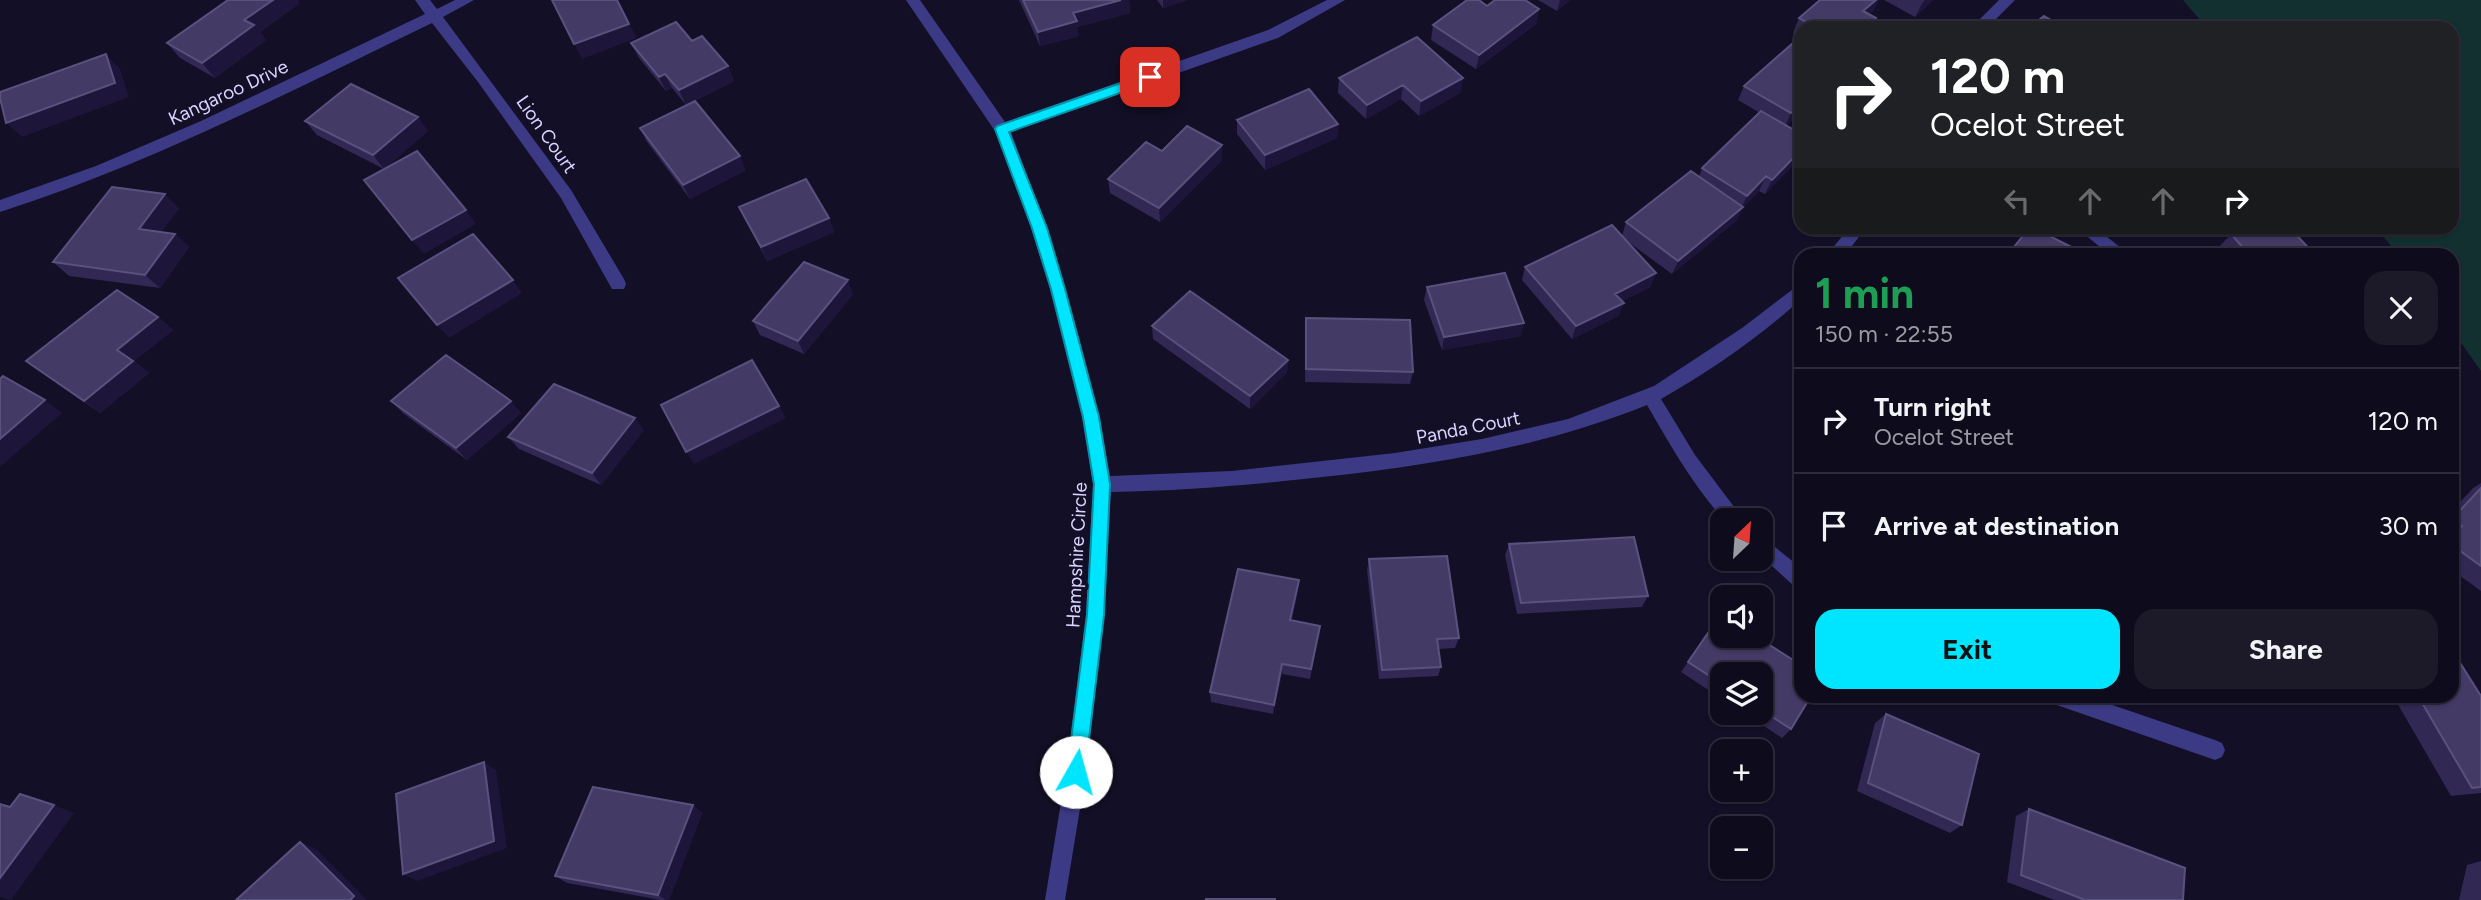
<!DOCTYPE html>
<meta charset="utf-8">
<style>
body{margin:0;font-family:Figtree,sans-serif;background:#1c1929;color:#f1f3f6;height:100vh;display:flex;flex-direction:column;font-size:26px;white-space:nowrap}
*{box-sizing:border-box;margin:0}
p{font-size:23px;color:#9b9ba3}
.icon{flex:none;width:38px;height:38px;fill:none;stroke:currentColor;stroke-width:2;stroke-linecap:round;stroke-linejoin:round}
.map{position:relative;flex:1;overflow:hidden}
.side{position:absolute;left:1794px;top:248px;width:665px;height:455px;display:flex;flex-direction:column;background:#0e0b1c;border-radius:21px;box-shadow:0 2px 5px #0004,0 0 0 2px #2e2b3b}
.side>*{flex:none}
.hud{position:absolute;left:1794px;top:21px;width:665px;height:214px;border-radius:21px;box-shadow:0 2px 5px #0004,0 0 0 2px #2e2b3b;background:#202124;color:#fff;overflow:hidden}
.needle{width:46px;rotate:25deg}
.fabs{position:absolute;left:1710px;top:508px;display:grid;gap:14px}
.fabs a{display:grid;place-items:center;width:63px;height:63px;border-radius:14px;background:#0e0b1c;box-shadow:0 2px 5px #0004,0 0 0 2px #2e2b3b;font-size:35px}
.pin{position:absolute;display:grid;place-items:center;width:60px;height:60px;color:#fff;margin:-30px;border-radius:14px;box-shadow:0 4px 10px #0006}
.me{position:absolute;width:77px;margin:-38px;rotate:7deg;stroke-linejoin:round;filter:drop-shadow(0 0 5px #0008)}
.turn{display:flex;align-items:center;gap:24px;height:147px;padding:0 21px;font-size:32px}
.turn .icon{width:91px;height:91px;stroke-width:2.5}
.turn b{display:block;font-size:49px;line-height:60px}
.lanes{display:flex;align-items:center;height:66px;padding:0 21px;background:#0003;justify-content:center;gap:35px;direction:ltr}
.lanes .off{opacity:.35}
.round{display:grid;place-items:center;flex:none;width:74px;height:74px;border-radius:21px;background:#1c1929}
.summary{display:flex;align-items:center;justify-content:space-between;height:119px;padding:0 21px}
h1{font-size:42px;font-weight:700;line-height:52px;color:#1e9e55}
.primary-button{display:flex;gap:14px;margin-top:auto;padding:14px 21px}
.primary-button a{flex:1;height:80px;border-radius:21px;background:#00e5ff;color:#111;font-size:28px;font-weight:700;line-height:80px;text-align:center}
.primary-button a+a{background:#1c1929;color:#f1f3f6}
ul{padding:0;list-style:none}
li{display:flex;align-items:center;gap:21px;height:105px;padding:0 21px;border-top:2px solid #2e2b3b}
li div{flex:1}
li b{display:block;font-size:26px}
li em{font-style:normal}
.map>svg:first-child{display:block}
.green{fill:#12302f}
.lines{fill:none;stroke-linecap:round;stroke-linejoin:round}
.minor{fill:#3d3a85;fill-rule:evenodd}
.wall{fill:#312854}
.shaded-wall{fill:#1d163a}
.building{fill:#433a66;stroke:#5a527e;stroke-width:2}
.route{fill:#00e5ff;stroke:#0095a6;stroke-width:2}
.labels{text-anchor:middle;stroke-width:7;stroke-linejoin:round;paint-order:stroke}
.street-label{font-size:19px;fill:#d9d4ff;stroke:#130f26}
</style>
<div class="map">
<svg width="2481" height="900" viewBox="0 0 2481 900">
<rect width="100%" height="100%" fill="#130f26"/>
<path class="green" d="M2183 0H2481V371L2452 330V256L2399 255 2376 228H2452V28H2207Z"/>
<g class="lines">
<path class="minor" d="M415 0H430L437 9 455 0H474L443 17 571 190 624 279 626 284 624 289H612L561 198 478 82 432 23C291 91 150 164 0 212V200L96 166 201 121 425 14Z
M906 0H920L1005 122 1268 30 1327 0H1345L1278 38 1011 132C1053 244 1090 357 1110 476L1232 471 1395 453 1482 439 1568 419 1654 386 1742 328 1801 283V299C1760 337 1710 371 1661 399L1695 455 1744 520H1724C1693 485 1670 445 1647 405 1542 447 1434 465 1322 477 1252 485 1181 491 1111 492L1104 615 1086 772 1065 900H1045L1066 772 1086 615 1093 484 1082 417 1050 289 1031 228 995 131Z
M1999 0H2015L1987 28H1971Z
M1849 228H1866L1844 256H1826Z
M2077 228H2096L2131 256H2111Z
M1760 535 1801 568V588L1794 586 1760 555Z
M2048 696H2086L2215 740 2222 743 2225 750 2222 757 2215 760 2057 705 2050 703Z"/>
</g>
<path class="wall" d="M1019 0H1129L1130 13 1077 27 1079 36 1040 46Z
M1157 0H1187L1163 8Z
M1538 0H1570L1557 11Z
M1884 0H1933L1915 17Z
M300 3 260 32 266 40 215 78 180 58 167 43Z
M1487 6 1539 9 1536 24 1476 69 1431 40 1433 25Z
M1874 10 1869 14 1876 18 1872 28H1801V112L1786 126 1801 134V157L1765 194 1759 191 1743 207 1736 221 1672 274 1623 238 1656 273 1650 287 1622 301 1624 303 1618 316 1572 339 1522 280 1525 267 1622 236 1626 222 1699 177 1702 168 1760 113 1738 100 1744 86 1800 37 1793 33 1799 18Z
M692 41 728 66 734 81 686 105 672 88 666 91 639 58 631 43Z
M1339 78H1463L1460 93 1419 116 1401 99 1366 119 1338 93Z
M1237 120 1338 124 1337 138 1265 170 1237 134Z
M305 121 428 131 384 169 317 135Z
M640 128 746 170 690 199 647 142Z
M1222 160 1160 222 1110 193 1108 179Z
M739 207 829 218 834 232 767 261Z
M179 208 161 232 175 234 189 247 160 288 69 276 53 262Z
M2231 234 2316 256H2224L2218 248Z
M1427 287 1524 323 1520 336 1442 350 1424 300Z
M853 294 804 354 760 335 753 321Z
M158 317 173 330 134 361 149 373 100 413 26 361Z
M1306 318 1413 372 1410 384 1305 382Z
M1152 326 1288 360 1287 372 1250 409 1153 339Z
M391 401 521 413 467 460 404 414Z
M644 430 601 485 519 449 508 437Z
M2481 483V591L2452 570V511L2473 488Z
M1509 544 1648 596 1642 607 1517 614 1505 555Z
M1369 559 1459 638 1455 648 1439 649 1441 667 1438 676 1379 679 1367 570Z
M1298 590 1292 620 1318 636 1310 679 1282 674 1273 714 1211 702 1210 692Z
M1721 614 1722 615V635H1754L1801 665V696H1811L1791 729 1782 738 1743 712H1760V674H1722V699L1681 672Z
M2393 696H2481V793L2451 796Z
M1886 714 1962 825 1950 833 1857 791 1875 723Z
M693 805 702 813 669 900H661L567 883 555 876Z
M2029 809 2183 900H2054L2007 882 2016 816Z
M2481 861V900H2459L2467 865Z"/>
<path class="shaded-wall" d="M273 0H298L300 3 260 32 266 40 215 78 202 63 244 20Z
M1121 0H1129L1130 13 1077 27 1079 36 1040 46 1038 32 1073 13Z
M1163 0H1187L1163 8Z
M1560 0H1570L1557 11Z
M1876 0H1879L1874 10 1856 26 1863 11Z
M1925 0H1933L1915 17 1923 2Z
M1539 9 1536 24 1476 69 1479 55Z
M1876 18 1872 28H1866Z
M629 24 637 38 582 59 574 44Z
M106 54 120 69 129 97 22 137 6 123Z
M728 66 734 81 686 105 679 90Z
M665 74 672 88 666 91 659 77Z
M1463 78 1460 93 1419 116 1421 101Z
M1403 85 1401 99 1366 119 1367 105Z
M1801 104V112L1784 128 1791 113Z
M418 117 428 131 384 169 373 155Z
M1338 124 1337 138 1265 170V155Z
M1222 145V160L1160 222 1159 208Z
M1801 150V157L1765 194 1772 180Z
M740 156 746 170 690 199 683 185Z
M1766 176 1759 191 1743 207 1736 221 1672 274 1678 261 1741 209 1747 196Z
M165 194 179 208 153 243 139 229Z
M466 210 476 224 424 254 412 240Z
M829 218 834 232 767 261 761 247Z
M175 234 189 247 160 288 145 275Z
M1656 273 1650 287 1610 307 1615 294Z
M513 280 522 293 449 338 437 325Z
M848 280 853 294 804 354 798 341Z
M1624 303 1618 316 1572 339 1576 326Z
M158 317 173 330 134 361 149 373 100 413 84 401 117 350Z
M1524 323 1520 336 1442 350 1444 337Z
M1288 360 1287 372 1250 409V396Z
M45 400 62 413 0 467V439Z
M511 401 521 413 467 460 456 448Z
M779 406 786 418 694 464 686 452Z
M635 418 644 430 601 485 592 473Z
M1299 580 1298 590 1290 630V620Z
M1282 664V674L1273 714 1274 705Z
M484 762 496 770 507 848 417 881 403 874Z
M54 805 74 813 11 900 0 897V878Z
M693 805 702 813 669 900H666L658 895Z
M300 842 316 849 367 900H350Z"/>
<path class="building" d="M228 0H273L244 20 254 25 202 63 167 43Z
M552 0H617L629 24 574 44Z
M1023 0H1121L1073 13 1077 21 1038 32Z
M1467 0H1479L1487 6 1495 0H1525L1539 9 1479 55 1433 25Z
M1820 0H1876L1863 11 1876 18 1866 28H1817L1799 18Z
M2044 16 2065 28H2029Z
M676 22 692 41 702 36 728 66 679 90 665 74 659 77 631 43Z
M1801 36V104L1791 113 1744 86Z
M1417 37 1463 78 1421 101 1403 85 1367 105 1339 78Z
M106 54 115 83 6 123 0 98V92Z
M351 84 418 117 373 155 305 121Z
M1309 89 1338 124 1265 155 1237 120Z
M695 101 740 156 683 185 640 128Z
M1761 111 1801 134V150L1772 180 1766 176 1747 196 1702 168Z
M1187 126 1222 145 1159 208 1108 179 1146 142 1162 151Z
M417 151 466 210 412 240 364 180Z
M1691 171 1743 207 1678 261 1626 222Z
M806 179 829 218 761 247 739 207Z
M112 187 165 194 139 229 175 234 145 275 53 262Z
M1612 225 1656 273 1615 294 1624 303 1576 326 1525 267Z
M2029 228H2034L2083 253 2081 256H2007Z
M2255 228H2290L2316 256H2250L2231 234Z
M473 234 513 280 437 325 398 278Z
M804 262 848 280 798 341 753 321Z
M1505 273 1524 323 1444 337 1427 287Z
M117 290 158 317 117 350 133 361 84 401 26 361Z
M1190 291 1288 360 1250 396 1152 326Z
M1306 318 1410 320 1413 372 1306 369Z
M446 355 511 401 456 448 391 401Z
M752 360 779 406 686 452 661 405Z
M3 376 45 400 0 439V379Z
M554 384 635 418 592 473 508 437Z
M2481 488V566L2452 545V537L2462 526 2452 519Z
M1634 537 1648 596 1521 603 1509 544Z
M1447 556 1459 638 1437 639 1441 667 1382 670 1369 559Z
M1238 569 1299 580 1290 620 1320 626 1311 669 1282 664 1274 705 1210 692Z
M1721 614 1722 615V635H1754L1801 665V696H1811L1791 729 1760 709V674H1722V684L1688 662Z
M2457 658 2481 696V787L2472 788 2418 696H2452V659Z
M1886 714 1979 754 1962 825 1868 783Z
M484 762 494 841 403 874 396 794Z
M593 787 693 805 658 895 555 876Z
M20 794 54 805 0 878V804L10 807Z
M2029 809 2185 868 2183 900H2085L2021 875Z
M300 842 354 896 350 900H236Z
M1206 899H1275V900H1206Z"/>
<path class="route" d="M1150 73 1154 74V81L1009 132 1047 228 1065 289 1099 417 1110 484 1104 615 1085 772 1082 779 1076 781 1069 779 1067 772 1087 615 1094 484 1083 417 1051 289 1032 228 995 129 997 126Z"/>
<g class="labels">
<g class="street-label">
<text transform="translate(228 92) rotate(-25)" y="7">Kangaroo Drive</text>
<text transform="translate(547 134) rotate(55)" y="7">Lion Court</text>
<text transform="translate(1468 427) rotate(-11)" y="7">Panda Court</text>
<text transform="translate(1076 555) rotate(-87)" y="7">Hampshire Circle</text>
</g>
</g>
</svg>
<div class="fabs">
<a><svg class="needle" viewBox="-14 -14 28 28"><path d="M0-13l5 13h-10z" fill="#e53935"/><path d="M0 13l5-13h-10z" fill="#9b9ba3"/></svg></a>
<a><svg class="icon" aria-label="sound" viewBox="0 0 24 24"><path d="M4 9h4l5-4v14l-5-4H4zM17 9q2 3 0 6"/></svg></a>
<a><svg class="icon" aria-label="layers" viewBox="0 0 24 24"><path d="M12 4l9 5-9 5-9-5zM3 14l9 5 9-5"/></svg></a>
<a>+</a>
<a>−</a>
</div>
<div class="pin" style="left:1150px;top:77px;background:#d93025"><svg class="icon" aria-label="arrive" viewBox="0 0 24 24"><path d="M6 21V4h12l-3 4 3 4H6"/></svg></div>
<svg class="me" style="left:1076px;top:772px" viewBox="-20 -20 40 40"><circle r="19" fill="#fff"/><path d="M0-13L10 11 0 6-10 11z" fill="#00e5ff"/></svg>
<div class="hud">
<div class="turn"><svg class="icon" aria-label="right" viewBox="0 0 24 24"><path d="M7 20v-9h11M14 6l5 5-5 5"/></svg><div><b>120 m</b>Ocelot Street</div></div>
<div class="lanes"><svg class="icon off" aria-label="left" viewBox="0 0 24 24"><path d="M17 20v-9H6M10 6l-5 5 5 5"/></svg><svg class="icon off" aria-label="ahead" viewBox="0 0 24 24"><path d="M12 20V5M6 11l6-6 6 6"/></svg><svg class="icon off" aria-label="ahead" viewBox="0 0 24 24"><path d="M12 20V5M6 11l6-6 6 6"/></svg><svg class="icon" aria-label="right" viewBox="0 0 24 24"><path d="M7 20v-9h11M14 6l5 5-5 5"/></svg></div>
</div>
<section class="side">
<div class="summary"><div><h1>1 min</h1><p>150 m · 22:55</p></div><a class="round"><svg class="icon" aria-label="close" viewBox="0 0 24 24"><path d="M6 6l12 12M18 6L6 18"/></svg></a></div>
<ul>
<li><svg class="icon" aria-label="right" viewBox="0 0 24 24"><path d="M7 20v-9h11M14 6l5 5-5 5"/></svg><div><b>Turn right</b><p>Ocelot Street</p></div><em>120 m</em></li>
<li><svg class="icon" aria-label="arrive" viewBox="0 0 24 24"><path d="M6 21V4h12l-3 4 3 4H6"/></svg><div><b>Arrive at destination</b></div><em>30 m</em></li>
</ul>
<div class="primary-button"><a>Exit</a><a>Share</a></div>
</section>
</div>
